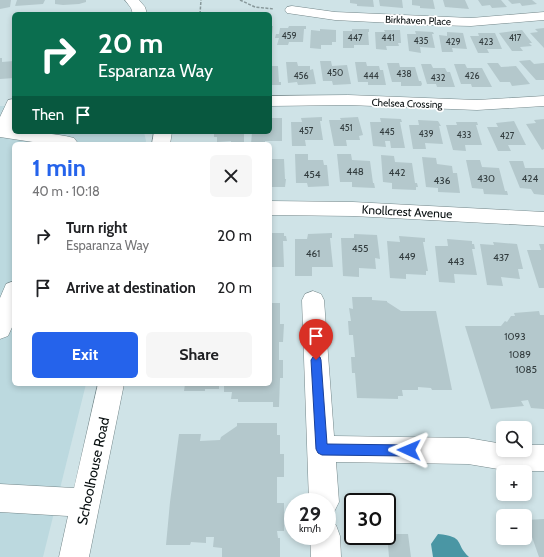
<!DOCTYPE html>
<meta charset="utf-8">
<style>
body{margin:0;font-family:Cabin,sans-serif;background:#f6f6f6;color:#202124;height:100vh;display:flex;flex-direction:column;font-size:15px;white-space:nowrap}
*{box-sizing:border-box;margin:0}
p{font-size:13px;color:#757577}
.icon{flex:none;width:22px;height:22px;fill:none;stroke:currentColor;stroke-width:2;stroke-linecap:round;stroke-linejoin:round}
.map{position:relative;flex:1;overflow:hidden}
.panel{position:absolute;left:12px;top:142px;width:260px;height:244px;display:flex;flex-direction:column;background:#fff;border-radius:6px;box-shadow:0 2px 6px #0003}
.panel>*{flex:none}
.banner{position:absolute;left:12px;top:12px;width:260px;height:122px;border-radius:6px;box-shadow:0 2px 6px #0003;background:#0b6e4f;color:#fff;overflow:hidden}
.tools{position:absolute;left:496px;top:421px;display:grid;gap:8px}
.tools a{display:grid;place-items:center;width:36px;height:36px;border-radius:6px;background:#fff;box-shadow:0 2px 6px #0003;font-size:20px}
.speed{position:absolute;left:284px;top:493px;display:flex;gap:8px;font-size:20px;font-weight:700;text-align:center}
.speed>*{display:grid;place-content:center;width:52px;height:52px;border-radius:50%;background:#fff;box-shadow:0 2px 6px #0003;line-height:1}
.speed small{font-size:10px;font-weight:400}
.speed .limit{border:2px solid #111;border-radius:6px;background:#fff;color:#111}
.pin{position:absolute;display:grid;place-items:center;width:34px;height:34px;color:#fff;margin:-41px -17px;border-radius:50% 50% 50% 0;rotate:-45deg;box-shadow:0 0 4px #0007}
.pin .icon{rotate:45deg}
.me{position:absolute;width:44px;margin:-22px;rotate:271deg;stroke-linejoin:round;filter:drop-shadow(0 0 3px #0008)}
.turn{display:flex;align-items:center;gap:14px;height:84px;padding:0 20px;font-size:18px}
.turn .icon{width:52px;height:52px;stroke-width:2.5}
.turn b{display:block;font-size:28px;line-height:34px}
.then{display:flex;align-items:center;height:38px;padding:0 20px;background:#0003;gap:8px;font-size:15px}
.round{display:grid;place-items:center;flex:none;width:42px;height:42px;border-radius:6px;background:#f6f6f6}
.headline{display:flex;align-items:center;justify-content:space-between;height:68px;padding:0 20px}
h1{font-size:24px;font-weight:700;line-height:30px;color:#2563eb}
.cta{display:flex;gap:8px;margin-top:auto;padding:8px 20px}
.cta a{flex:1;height:46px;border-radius:6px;background:#2563eb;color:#fff;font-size:16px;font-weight:700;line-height:46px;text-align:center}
.cta a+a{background:#f6f6f6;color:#202124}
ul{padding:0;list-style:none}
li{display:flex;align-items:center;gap:12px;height:52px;padding:0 20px}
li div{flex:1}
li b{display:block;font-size:15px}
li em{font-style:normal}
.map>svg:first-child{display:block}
.built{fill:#bcd9df}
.water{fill:#4a96a4}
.building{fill:#b4c8cc}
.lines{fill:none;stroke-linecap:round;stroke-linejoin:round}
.minor-casing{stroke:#74878a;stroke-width:1}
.path{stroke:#88989a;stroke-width:1.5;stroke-dasharray:3 1.5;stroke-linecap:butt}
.minor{fill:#fff;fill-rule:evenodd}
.route{fill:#2563eb;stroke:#184099}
.labels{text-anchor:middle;stroke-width:3.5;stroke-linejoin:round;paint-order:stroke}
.far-number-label{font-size:9px;fill:#323c3e}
.far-street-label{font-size:10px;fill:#070e0f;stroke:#fff}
.number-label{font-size:10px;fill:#323c3e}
.street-label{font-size:12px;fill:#070e0f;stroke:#fff}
.near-street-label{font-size:14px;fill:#070e0f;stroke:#fff}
</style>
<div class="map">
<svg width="544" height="557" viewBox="0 0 544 557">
<rect width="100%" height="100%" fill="#cfe3e7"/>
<path class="built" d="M0 106H14V132H144L146 141 145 144H14V384H86L43 557H0Z"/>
<path class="water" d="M438 534C466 537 454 543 469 557H433L431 544Z"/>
<path class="building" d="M0 0H11L10 7 0 9Z
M17 0H45L43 4 15 6Z
M55 0H86V2L79 4 63 5 55 4Z
M350 0H373L374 7 357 6V4L350 3Z
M379 0H402L403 8 380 6Z
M412 0H433L435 9 420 8V6L412 5Z
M443 0H465L469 9 445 7Z
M478 0H501L507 7 492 8 490 5 482 6Z
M508 0H532L537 4 522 6 520 3 512 4Z
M270 26H273L271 44H270Z
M289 26H306V29H304L303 42H289L288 45H277L279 38H275L276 34H279L280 28H288Z
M544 28V48L530 33 538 32 535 29Z
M320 29 336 30V42H332V45H321V49L310 48 311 30 320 31Z
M352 29H369V32H368L369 45H354V48H343V31H352Z
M384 30H400L401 43H398L399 46H386L387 50 376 49 375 32H385Z
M522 30 532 43H529L532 46 520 47 523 51H512L499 33Z
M415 31 433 32 434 34H432L435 48 420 47 421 53 409 51 407 34H416Z
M447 32 463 33 467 49 452 48 453 52H442L439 35 447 36Z
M478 33H495L502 49H487L489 53H478L470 36H479Z
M0 58H2V62L14 61V78L0 79Z
M530 60 534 64 544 63V80H536L519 61Z
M320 61H331L332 66 347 65 351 84 333 85 332 81H323Z
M286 62H297L298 66H310V70L313 69 316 84 298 85 297 82 288 83Z
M355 62H366L367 66H379L380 70H383L386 85H368V82H358Z
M387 63H399L400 67H415L419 81H421L422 84 421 86H401V82H392Z
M487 63H498L501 67 516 66 530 84 512 86 510 82H500Z
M421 64H431L433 68H445L447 72H450L455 87H437L436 84H427Z
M454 64H465L467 68H482L492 87H472L471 84H461Z
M270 66H278L279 82H281V85H270Z
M322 117V121H320L323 140H305L306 146H292L291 122H302L301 118Z
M358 117 363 135 359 136 360 140H346L347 146H334L329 120H341L340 118Z
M270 118H282V141H265V144H251L252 132H270Z
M380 118 401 119 402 122H400L405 148H391L390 141H385L386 147 373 146 370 122H381Z
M544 119V149L542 150 526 124 536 123 534 120Z
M418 120 438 121 441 126H439L443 144 425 143 426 149H413L409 125H419Z
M514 121 526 145H508L511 151H498L487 127H498L496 123Z
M456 122H477L478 125H476L482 145H465L466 151 453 150 446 125H457Z
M214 132H244V144H231V141L217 142V137H214Z
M295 154H308V160H323L324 165H327L329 186 308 187 307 183H296Z
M337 154H351L352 160 370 161 373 183H374L375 188 352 187V182H340Z
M381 155 394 156 395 162 412 163 415 183H417L418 187H416V190L392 189V183L383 182Z
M422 157 436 158 437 164 452 166 453 173H457L460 193 438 192V188L426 187Z
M270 159H284L285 179H286L285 187H270Z
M466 160H480L482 167 499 168 505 191H507L508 195 484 194 483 189 472 188Z
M509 161H523L525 168H544V195L534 194 531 189 520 188Z
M270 233H284V236H286L287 241H283L284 267H270Z
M332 233V238H330L333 267H312V276H295V239H307L308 234Z
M354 234 377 235 380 259 375 258 376 269 359 268V277L343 276 341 238H354Z
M399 236 425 238V242H423L428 271H426V275L406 274V279L390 278 387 241 400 242Z
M447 239 472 241V244H474L475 249H472L477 275 454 274 455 283 439 282 435 246H448Z
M493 242 517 244 523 269H518L520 279 501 277 503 286 487 285 480 244 494 245Z
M539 244H544V288H539L527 250H541Z
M352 297H372V300L387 301V302L401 311H436L452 390H432L431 388 418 387V390H402L403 396H398V399L357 398 355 373H352L351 357H355L353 335H349L348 321H351L349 308 353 309Z
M270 299H272V303H280V324H284L283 342H279V360H283V378H280L279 407H273V402H238V399H231L232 392H224V384H270Z
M539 311 540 315H544V409L531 408 528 400 521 401 524 406 491 409 465 326H501L505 321 507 322 511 316H515L514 313Z
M185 384H219V389H205V391H184Z
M237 423H277V435H280V454H284V477H277V503H284V531H277L278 538H280V557H222V548L213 547 214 537H206V543L191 542 190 545H166L170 502 179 434H201L200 441 220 440 221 437 237 426Z
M544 519V557H539L526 520Z
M387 534H408L411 557H389Z"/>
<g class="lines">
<defs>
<path id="minor" d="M125 0H139L145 7 147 14H133L131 8Z
M292 6 335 12 471 18 544 12V20L471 26 431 25 335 20 287 13 285 10 287 7Z
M348 95 477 100 544 96V106L477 110 348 105 270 106V96Z
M14 99V124L12 128 14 129V132C34 132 54 133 74 138L77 142 76 144H46L0 137V117L8 100Z
M154 132H172L170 144H152Z
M270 201 353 202 544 212V226L353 216 270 215Z
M14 281V323L8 336 0 339V298L6 284Z
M313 291 321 294 324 300 334 436 468 438 503 444V450H525V445H544V471H510L468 464 336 462 339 502 334 512 327 515V502H309L302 300 305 294Z
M98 384H124L89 557H59L68 516 0 512V484L74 488Z
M327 522 336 525 340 536 341 557H311L310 536H327Z"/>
</defs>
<use href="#minor" class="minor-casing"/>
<path class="path" d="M240 0 255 7 274 9
M200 14 201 0"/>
<use href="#minor" class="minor"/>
</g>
<path class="route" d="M316 355 320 357 321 360 327 444 409 445 413 447 415 450 413 454 409 456 322 455 318 453 316 449 311 360 313 357Z"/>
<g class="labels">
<g class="far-number-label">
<text x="289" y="39">459</text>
<text x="355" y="41">447</text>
<text x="388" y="41">441</text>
<text x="515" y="41">417</text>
<text x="421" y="44">435</text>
<text x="453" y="45">429</text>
<text x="486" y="45">423</text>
<text x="335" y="76">450</text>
<text x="404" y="77">438</text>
<text x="301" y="79">456</text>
<text x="371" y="79">444</text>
<text x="472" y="79">426</text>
<text x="438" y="81">432</text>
<text x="346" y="131">451</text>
<text x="306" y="134">457</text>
<text x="387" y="135">445</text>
<text x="426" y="137">439</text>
<text x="464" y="138">433</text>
<text x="507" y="139">427</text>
</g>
<g class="far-street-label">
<text transform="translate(418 20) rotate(2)" y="4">Birkhaven Place</text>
<text transform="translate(407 103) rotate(2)" y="4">Chelsea Crossing</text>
</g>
<g class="number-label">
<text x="355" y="175">448</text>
<text x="397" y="176">442</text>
<text x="312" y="178">454</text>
<text x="486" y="182">430</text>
<text x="530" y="182">424</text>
<text x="442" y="184">436</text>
<text x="360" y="252">455</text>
<text x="313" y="257">461</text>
<text x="407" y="260">449</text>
<text x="501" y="261">437</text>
<text x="456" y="265">443</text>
<text x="515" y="340">1093</text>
<text x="520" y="358">1089</text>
<text x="526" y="373">1085</text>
</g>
<g class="street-label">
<text transform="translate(407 212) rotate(3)" y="4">Knollcrest Avenue</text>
</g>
<g class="near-street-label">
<text transform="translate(93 471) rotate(-78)" y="5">Schoolhouse Road</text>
</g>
</g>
</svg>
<div class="tools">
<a><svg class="icon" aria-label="search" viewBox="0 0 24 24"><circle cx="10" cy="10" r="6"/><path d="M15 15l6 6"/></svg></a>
<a>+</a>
<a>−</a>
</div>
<div class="speed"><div>29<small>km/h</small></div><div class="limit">30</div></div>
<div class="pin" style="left:316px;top:360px;background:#d93025"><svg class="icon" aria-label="arrive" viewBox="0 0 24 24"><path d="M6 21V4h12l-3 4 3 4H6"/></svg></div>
<svg class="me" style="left:409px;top:450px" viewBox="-20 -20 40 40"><path d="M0-17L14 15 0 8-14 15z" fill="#2563eb" stroke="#fff" stroke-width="4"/></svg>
<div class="banner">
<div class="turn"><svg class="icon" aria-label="right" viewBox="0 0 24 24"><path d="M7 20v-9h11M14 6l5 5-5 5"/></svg><div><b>20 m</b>Esparanza Way</div></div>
<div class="then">Then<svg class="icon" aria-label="arrive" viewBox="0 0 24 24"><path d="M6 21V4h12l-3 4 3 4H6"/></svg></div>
</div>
<section class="panel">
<div class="headline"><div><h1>1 min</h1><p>40 m · 10:18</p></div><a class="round"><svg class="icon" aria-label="close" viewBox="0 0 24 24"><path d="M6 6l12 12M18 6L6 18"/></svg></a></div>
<ul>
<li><svg class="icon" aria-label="right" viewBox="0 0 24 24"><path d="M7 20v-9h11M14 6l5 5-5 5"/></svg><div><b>Turn right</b><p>Esparanza Way</p></div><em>20 m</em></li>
<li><svg class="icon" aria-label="arrive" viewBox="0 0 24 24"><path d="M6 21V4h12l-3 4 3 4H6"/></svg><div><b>Arrive at destination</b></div><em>20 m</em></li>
</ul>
<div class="cta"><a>Exit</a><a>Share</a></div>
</section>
</div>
